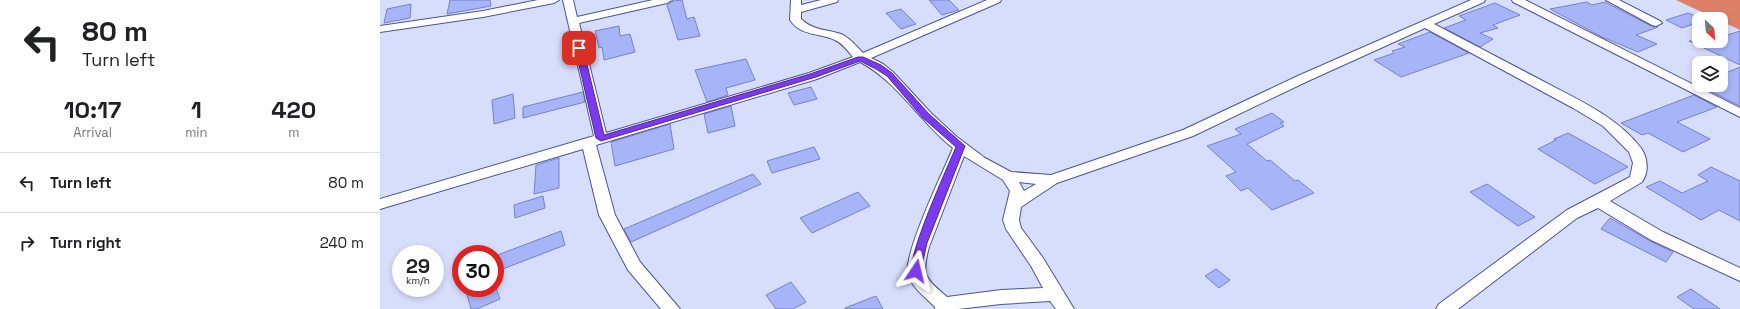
<!DOCTYPE html>
<style>
body{margin:0;font-family:"Space Grotesk",sans-serif;background:#f2f2f2;color:#202124;height:100vh;display:flex;flex-direction:column;font-size:15px;white-space:nowrap}
*{box-sizing:border-box;margin:0}
p{font-size:13px;color:#757577}
.icon{flex:none;width:22px;height:22px;fill:none;stroke:currentColor;stroke-width:2;stroke-linecap:round;stroke-linejoin:round}
.map{position:relative;flex:1;overflow:hidden}
.sheet{display:flex;flex-direction:column;background:#fff;width:380px}
.sheet>*{flex:none}
.top-card{background:#fff;color:#202124;overflow:hidden}
.needle{width:26px;rotate:154deg}
.fabs{position:absolute;left:1312px;top:12px;display:grid;gap:8px}
.fabs a{display:grid;place-items:center;width:36px;height:36px;border-radius:8px;background:#fff;box-shadow:0 2px 6px #0003;font-size:20px}
.speed{position:absolute;left:12px;top:245px;display:flex;gap:8px;font-size:20px;font-weight:700;text-align:center}
.speed>*{display:grid;place-content:center;width:52px;height:52px;border-radius:50%;background:#fff;box-shadow:0 2px 6px #0003;line-height:1}
.speed small{font-size:10px;font-weight:400}
.speed .limit{border:6px solid #d22;background:#fff;color:#111}
.pin{position:absolute;display:grid;place-items:center;width:34px;height:34px;color:#fff;margin:-17px;border-radius:8px;box-shadow:0 2px 6px #0006}
.me{position:absolute;width:44px;margin:-22px;rotate:10deg;stroke-linejoin:round;filter:drop-shadow(0 0 3px #0008)}
.turn{display:flex;align-items:center;gap:14px;height:84px;padding:0 16px;font-size:18px}
.turn .icon{width:52px;height:52px;stroke-width:2.5}
.turn b{display:block;font-size:28px;line-height:34px}
.eta{display:flex;justify-content:space-evenly;align-items:center;height:68px;text-align:center}
.eta b{font-size:24px;font-weight:700;line-height:28px}
ul{padding:0;list-style:none}
li{display:flex;align-items:center;gap:12px;height:60px;padding:0 16px;border-top:1px solid #e0e0e0}
li div{flex:1}
li b{display:block;font-size:15px}
li em{font-style:normal}
main{display:flex;flex:1;min-height:0}
.map>svg:first-child{display:block}
.forest{fill:#de8068}
.building{fill:#a7b5f8;stroke:#7581c7}
.lines{fill:none;stroke-linecap:round;stroke-linejoin:round}
.minor-casing{stroke:#4a5496;stroke-width:2}
.minor{fill:#fff;fill-rule:evenodd}
.route{fill:#7c3aed;stroke:#51269a}
</style>
<main>
<section class="sheet">
<div class="top-card">
<div class="turn"><svg class="icon" aria-label="left" viewBox="0 0 24 24"><path d="M17 20v-9H6M10 6l-5 5 5 5"/></svg><div><b>80 m</b>Turn left</div></div>
</div>
<div class="eta">
<div><b>10:17</b><p>Arrival</p></div>
<div><b>1</b><p>min</p></div>
<div><b>420</b><p>m</p></div>
</div>
<ul>
<li><svg class="icon" aria-label="left" viewBox="0 0 24 24"><path d="M17 20v-9H6M10 6l-5 5 5 5"/></svg><div><b>Turn left</b></div><em>80 m</em></li>
<li><svg class="icon" aria-label="right" viewBox="0 0 24 24"><path d="M7 20v-9h11M14 6l5 5-5 5"/></svg><div><b>Turn right</b></div><em>240 m</em></li>
</ul>
</section>
<div class="map">
<svg width="1360" height="309" viewBox="0 0 1360 309">
<rect width="100%" height="100%" fill="#d7defc"/>
<path class="forest" d="M1296 0H1360V30L1341 21V19H1337Z"/>
<path class="building" d="M70 0H110L111 6 67 14Z
M302 0 307 19 314 17 320 36 298 40 287 5 293 1Z
M549 0H569L579 10 562 15Z
M1207 2 1212 5 1225 2 1271 26 1278 27 1256 35 1277 44 1258 52 1222 37 1170 9Z
M1115 3 1140 15 1113 25 1118 28 1100 33 1113 39 1100 47 1064 28 1086 20 1079 16Z
M31 4 30 18 4 23 7 9Z
M521 9 536 24 521 29 506 13Z
M1308 13 1323 19H1319V22L1302 28 1286 20Z
M239 26 240 36 250 34 255 52 224 60 222 47 219 48 215 31Z
M1360 31V65L1309 41H1341V37Z
M1050 32 1089 53 1021 77 994 60 1014 53 1012 51 1025 47 1018 44Z
M366 59 375 80 346 88 348 95 327 102 315 70Z
M1360 67V106L1318 85H1341V75Z
M431 87 437 99 414 105 408 93Z
M203 92 205 102 143 118V107Z
M133 94 135 118 114 124 112 100Z
M1314 95 1337 107 1297 122 1330 139 1303 152 1268 133 1262 135 1241 123Z
M351 106 355 126 328 133 324 114Z
M892 113 904 122 900 123 904 126 867 144 887 161 890 160 915 181 918 180 934 193 892 210 868 188 861 191 846 176 856 172 827 146 861 134 855 129Z
M290 124 294 149 235 166 231 142Z
M1188 133 1217 149 1248 167 1215 184 1158 149 1176 140 1174 139Z
M434 147 440 159 392 173 387 161Z
M179 158V188L154 194 156 165Z
M1331 167 1360 181V221L1339 210 1321 220 1266 187 1280 181 1302 193 1328 181 1318 175Z
M373 174 381 184 251 242 244 229Z
M1107 184 1155 217 1138 226 1090 192Z
M478 192 490 206 432 233 420 218Z
M163 196 165 208 135 218 134 205Z
M1230 218 1270 241 1293 252 1286 262 1221 229Z
M181 231 185 245 115 272V256Z
M836 269 850 280 839 288 825 276Z
M411 282 426 302 413 309H396L386 295Z
M85 288H116L120 299 97 309H91Z
M1311 289 1340 309H1314L1297 297Z
M496 296 503 309H465V308Z"/>
<g class="lines">
<defs>
<path id="minor" d="M158 0H179L174 3 103 17 0 32V26L103 11Z
M183 0H193L197 17 273 0H292L287 3 199 23 226 133 429 73 473 57C468 51 462 43 455 40 438 32 422 37 410 20L411 0H421V5L441 0H458L457 2 421 12V19C434 31 446 29 461 34 470 38 476 46 483 53L607 0H621L620 2 491 58 503 64 513 72 551 113 577 137 605 158 631 172 671 175 803 130 920 75 1091 0H1105L1104 2 1054 24C1088 42 1123 60 1157 78 1192 97 1236 115 1261 148 1268 158 1269 172 1262 182L1230 201 1283 232 1360 268V281L1271 240 1218 208 1197 218 1078 309H1056L1059 304 1187 210 1250 177 1253 163 1249 152 1223 126 1193 108 1045 28 928 81 813 136 677 183 641 207 639 220 641 228 663 258 694 309H676L670 301 621 304 578 309H555V307C545 297 532 288 528 274 523 254 564 170 573 148 540 122 517 81 480 62L437 79 216 145 235 215 260 262 300 309H281L248 270 219 215 203 149 0 209V199L214 136ZM584 156 623 180 630 191 623 220 626 229 651 266 663 288 621 290 567 297C545 277 541 277 549 247ZM639 182 656 184 644 191Z
M1132 0H1145L1360 108V117L1133 2Z
M1226 0H1239L1280 21 1282 23 1276 26 1272 25Z"/>
</defs>
<use href="#minor" class="minor-casing"/>
<use href="#minor" class="minor"/>
</g>
<path class="route" d="M199 45 203 48 224 135 430 74 478 57H483L501 65 512 73 549 114 585 146 547 243 540 274H532C525 260 568 166 576 147L543 118 507 76 496 69 480 61 436 77 221 141 216 138 195 48Z"/>
</svg>
<div class="fabs">
<a><svg class="needle" viewBox="-14 -14 28 28"><path d="M0-13l5 13h-10z" fill="#e53935"/><path d="M0 13l5-13h-10z" fill="#757577"/></svg></a>
<a><svg class="icon" aria-label="layers" viewBox="0 0 24 24"><path d="M12 4l9 5-9 5-9-5zM3 14l9 5 9-5"/></svg></a>
</div>
<div class="speed"><div>29<small>km/h</small></div><div class="limit">30</div></div>
<div class="pin" style="left:199px;top:48px;background:#d93025"><svg class="icon" aria-label="arrive" viewBox="0 0 24 24"><path d="M6 21V4h12l-3 4 3 4H6"/></svg></div>
<svg class="me" style="left:536px;top:271px" viewBox="-20 -20 40 40"><path d="M0-17L14 15 0 8-14 15z" fill="#7c3aed" stroke="#fff" stroke-width="4"/></svg>
</div>
</main>
